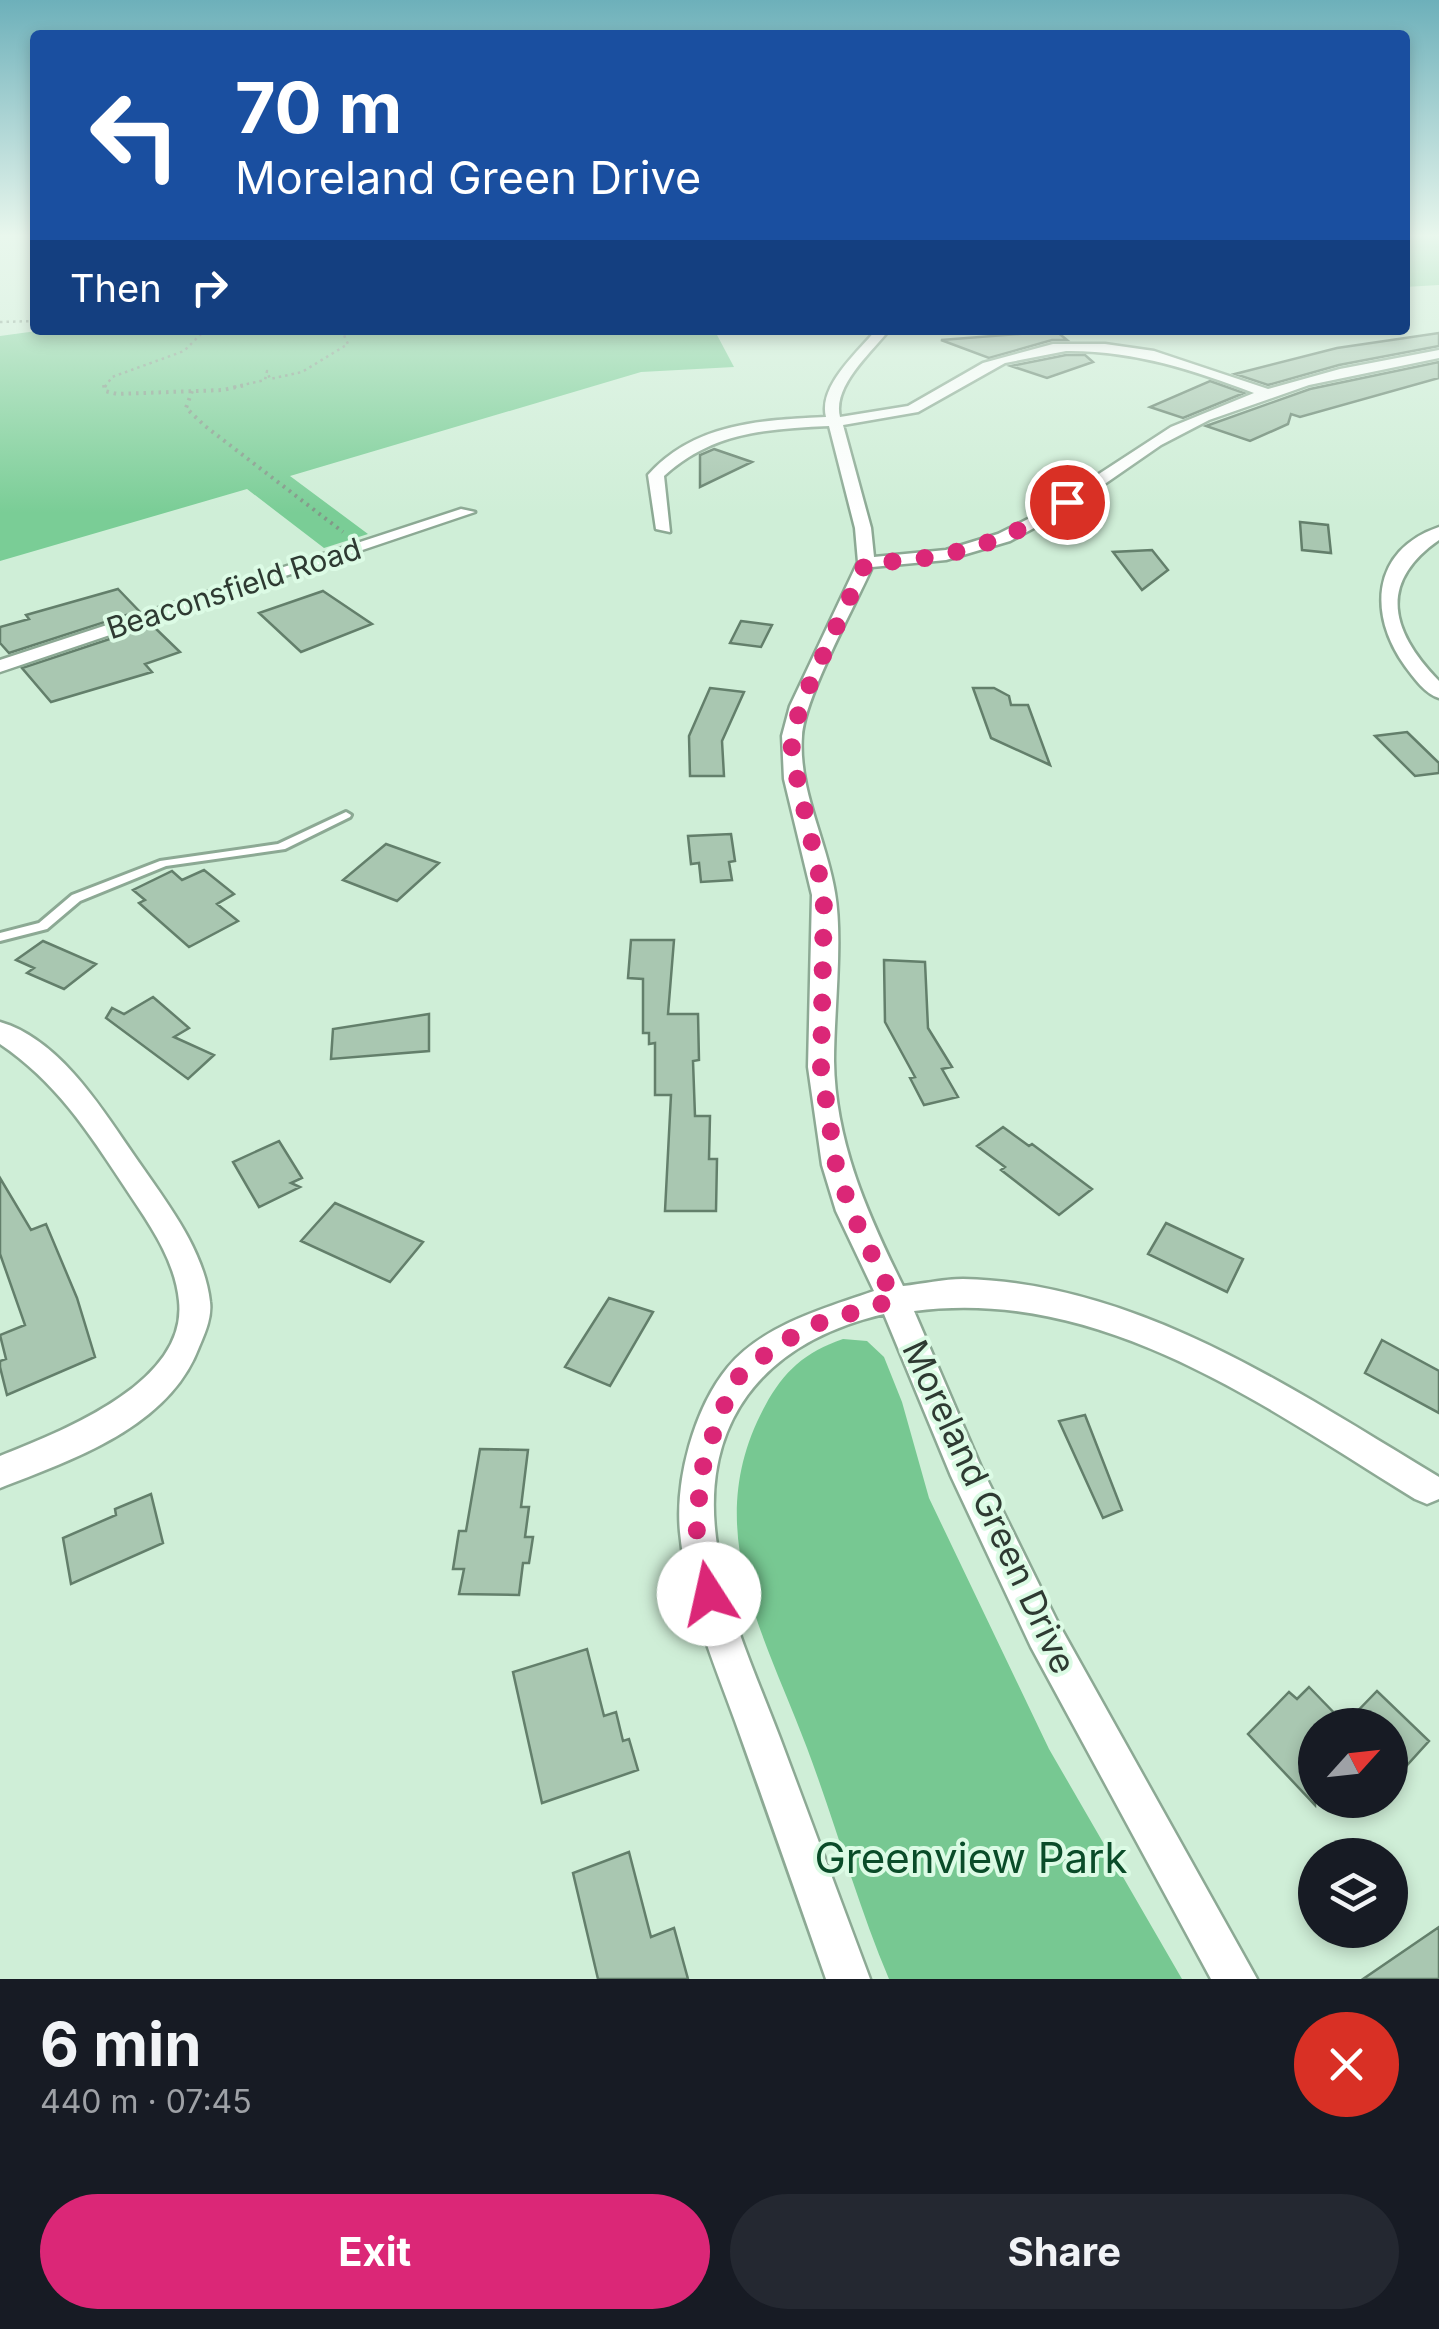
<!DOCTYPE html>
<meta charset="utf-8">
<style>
body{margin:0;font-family:Inter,sans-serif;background:#242831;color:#f1f3f6;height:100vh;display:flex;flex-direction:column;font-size:38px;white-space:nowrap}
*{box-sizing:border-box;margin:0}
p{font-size:32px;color:#9ea1a6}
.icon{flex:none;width:55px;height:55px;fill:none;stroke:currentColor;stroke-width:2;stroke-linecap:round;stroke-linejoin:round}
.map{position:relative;height:1979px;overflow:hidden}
.details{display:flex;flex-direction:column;background:#171b24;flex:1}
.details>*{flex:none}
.guide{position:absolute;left:30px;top:30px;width:1380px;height:305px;border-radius:10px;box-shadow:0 5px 15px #0003;background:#1a4fa0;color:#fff;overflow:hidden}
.needle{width:65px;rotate:63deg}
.controls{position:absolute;left:1298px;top:1708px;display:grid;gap:20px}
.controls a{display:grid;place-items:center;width:110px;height:110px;border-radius:50%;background:#171b24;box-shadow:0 5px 15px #0003;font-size:50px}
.pin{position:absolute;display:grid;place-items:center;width:85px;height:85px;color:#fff;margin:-42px;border:5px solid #fff;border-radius:50%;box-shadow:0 2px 10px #0007}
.me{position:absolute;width:110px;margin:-55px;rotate:350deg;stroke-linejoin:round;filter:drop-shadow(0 0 8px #0008)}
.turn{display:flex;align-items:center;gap:35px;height:210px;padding:0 40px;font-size:45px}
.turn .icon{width:130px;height:130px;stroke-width:2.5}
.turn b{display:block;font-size:70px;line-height:85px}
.then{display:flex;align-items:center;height:95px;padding:0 40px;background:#0003;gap:20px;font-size:38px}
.round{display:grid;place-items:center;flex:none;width:105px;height:105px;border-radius:52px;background:#242831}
.head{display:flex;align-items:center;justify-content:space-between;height:170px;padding:0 40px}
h1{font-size:60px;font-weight:700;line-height:75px}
.button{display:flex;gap:20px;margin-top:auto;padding:20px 40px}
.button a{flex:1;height:115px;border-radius:60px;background:#db2777;color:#fff;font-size:40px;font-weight:700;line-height:115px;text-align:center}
.button a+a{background:#242831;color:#f1f3f6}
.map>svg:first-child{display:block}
.green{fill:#77c892}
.forest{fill:#7acd96}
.building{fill:#a9c7b1;stroke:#637f6b;stroke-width:2.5}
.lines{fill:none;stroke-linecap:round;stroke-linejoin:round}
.lane-casing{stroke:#8ca994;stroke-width:6}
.street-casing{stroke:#8ca994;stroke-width:5}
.path-far1{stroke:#829888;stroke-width:2.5;stroke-dasharray:2.5 4;stroke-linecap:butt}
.path{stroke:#829888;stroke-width:4;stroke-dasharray:2.5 5;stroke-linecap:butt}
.lane{fill:#fff;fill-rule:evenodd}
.street{fill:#fff;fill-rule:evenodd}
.route{stroke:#db2777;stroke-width:18;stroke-dasharray:0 32.4}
.labels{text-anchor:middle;stroke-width:8;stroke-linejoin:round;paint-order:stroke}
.far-street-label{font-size:30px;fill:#2e3a32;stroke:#dcfbe5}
.street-label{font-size:35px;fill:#2e3a32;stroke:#dcfbe5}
.near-park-label{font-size:42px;fill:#0a4c29;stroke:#dcfbe5}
</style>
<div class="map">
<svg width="1439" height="1979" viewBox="0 0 1439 1979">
<rect width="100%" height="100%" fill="#cfeed7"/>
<path class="green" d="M843 1339 867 1341 884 1357 902 1402 929 1498 1049 1749 1182 1979H889C857 1903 836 1825 807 1748 764 1633 699 1528 765 1406 784 1371 805 1352 843 1339Z"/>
<path class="forest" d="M1405 236H1439V285L1405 287Z
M44 330H681L694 335H717L734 367 641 372 290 476 368 534 324 548 247 489 0 561V336Z"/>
<path class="building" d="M1056 331 1067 340H1052L989 358 941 340Z
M1439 333V346L1339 365 1268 385 1235 374 1337 348Z
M1066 355H1085L1093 362 1047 378 1011 366Z
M1439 362V378L1300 417 1291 414 1288 424 1250 441 1206 426 1310 389Z
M1210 381 1244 393 1183 418 1150 407Z
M714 449 752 462 700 487V455Z
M1300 522 1328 525 1331 553 1302 550Z
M1152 550 1168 570 1142 590 1113 552Z
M118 589 139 611 9 653 0 643V627L29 619 26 615Z
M323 591 372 624 301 652 259 613Z
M741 621 772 625 761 647 730 643Z
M152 625 180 652 145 664 152 672 51 702 22 668Z
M710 688 744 692 722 741 724 776H690L689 736Z
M973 688H994L1009 696 1011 705H1028L1050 765 991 738Z
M1407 732 1439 763V773L1415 776 1375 736Z
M731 834 735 861 729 862 732 880 701 882 699 863 691 864 688 836Z
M386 844 439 863 397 901 343 880Z
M204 870 234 894 217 904 238 921 189 947 139 903 145 900 133 890 172 871 182 880Z
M631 940H674L668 1014H698L699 1060 693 1061 695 1116H710L709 1159H717L716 1211H665L671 1095H655V1043L649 1044V1033H643V979L628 978Z
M43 941 96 964 64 989 27 973 34 968 16 960Z
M884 960 925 962 928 1028 952 1067 942 1069 958 1097 924 1105 910 1078 915 1077 885 1022Z
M153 997 189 1028 174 1037 214 1055 188 1079 106 1018 112 1008 124 1014Z
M429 1014V1051L331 1059 333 1029Z
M1003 1127 1029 1146 1032 1144 1092 1189 1059 1215 1001 1170 1005 1167 977 1146Z
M279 1141 302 1178 291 1183 300 1187 259 1207 233 1162Z
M0 1178 31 1230 46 1224 77 1298 95 1357 7 1395 0 1367V1361L6 1359 0 1335 25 1325 0 1254Z
M335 1203 423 1242 390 1282 301 1241Z
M1166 1223 1243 1259 1227 1292 1148 1254Z
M609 1298 653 1312 610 1386 565 1367Z
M1382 1340 1439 1371V1413L1365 1373Z
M1085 1415 1122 1510 1103 1518 1059 1421Z
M480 1449 528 1450 521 1507H529L525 1537H533L529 1563H523L519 1595 459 1594 464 1569H453L459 1531H466Z
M151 1494 163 1543 71 1584 63 1538 116 1515 115 1509Z
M587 1649 604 1716 616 1712 623 1741 629 1739 638 1770 542 1803 513 1672Z
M1309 1687 1345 1724 1377 1691 1429 1741 1390 1784V1725H1315V1805L1248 1734 1289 1692 1297 1699Z
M629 1852 651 1937 674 1928 688 1979H598L573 1873Z
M1439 1927V1979H1363Z"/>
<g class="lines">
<defs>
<path id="lane" d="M346 812 351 815 350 817 285 849 166 866 80 901 47 929 0 941V933L39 923 72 895 160 861 278 844Z"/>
<path id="street" d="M876 330H889C872 352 832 386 840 417L908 406 983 363 1053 344H1105L1154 351 1268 389 1340 369 1439 350V358L1309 385 1209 420 1161 445 1067 510 1010 541 946 560 872 567C854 608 805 696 802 736 798 790 827 841 835 893 843 940 834 1011 834 1061 835 1142 868 1215 903 1286 922 1284 944 1279 963 1279 1139 1283 1294 1390 1439 1477V1499L1427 1504 1415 1499C1264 1406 1101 1286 914 1311L981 1467 1057 1621 1257 1979H1211L1031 1647 951 1476 884 1314C763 1342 696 1424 718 1551 728 1616 757 1677 780 1738 810 1818 840 1899 870 1979H826C796 1893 766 1807 735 1721 713 1660 686 1598 680 1532 675 1480 694 1408 728 1367 763 1325 825 1308 874 1291L836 1211 822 1165 808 1067 812 895 784 779 782 736 790 706 858 562 855 528 829 426C766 429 712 432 664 476L670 532 656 529 648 475C694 423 762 420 826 417 818 386 858 352 876 330ZM1066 351C1133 350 1193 370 1254 393L1171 427 1036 515 998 534 946 550 874 557 871 528 843 425 918 412 1005 363Z
M461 509 475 512 0 672V660Z
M1439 527V540C1377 583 1391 632 1439 681V698C1425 694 1414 678 1405 666 1368 615 1371 550 1439 527Z
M0 1022C56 1038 98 1102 129 1148 160 1194 204 1246 210 1302 212 1317 205 1333 199 1347 169 1427 74 1459 0 1488V1456C59 1432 188 1384 179 1301 175 1258 147 1221 124 1186 88 1131 55 1081 0 1044Z"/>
</defs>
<use href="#lane" class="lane-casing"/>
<use href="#street" class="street-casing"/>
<path class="path-far1" d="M0 322 35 321
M352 330H393
M105 387 112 377 184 351 205 330
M234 387 265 380 267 371 270 379 302 372 348 344 343 333 346 330"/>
<path class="path" d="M104 385 105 391 117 394 223 390 245 385
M192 391 186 408 205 426 343 532"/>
<use href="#lane" class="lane"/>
<use href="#street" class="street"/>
</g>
<linearGradient id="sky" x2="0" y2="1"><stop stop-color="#6db0ba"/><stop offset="0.46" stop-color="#e9f7ed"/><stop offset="1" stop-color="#e9f7ed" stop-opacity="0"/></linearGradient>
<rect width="1439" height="513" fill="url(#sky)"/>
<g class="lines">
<path class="route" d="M709 1594 696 1526 702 1470 718 1419 737 1378 777 1345 816 1324 894 1300 851 1211 836 1165 821 1068 824 896 791 751 800 706 866 562C938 563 1008 543 1067 502"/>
</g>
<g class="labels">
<g class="far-street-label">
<text transform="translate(234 589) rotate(-18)" y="10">Beaconsfield Road</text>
</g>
<g class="street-label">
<text transform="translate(989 1507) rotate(65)" y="12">Moreland Green Drive</text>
</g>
<g class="near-park-label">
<text x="971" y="1873">Greenview Park</text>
</g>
</g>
</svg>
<div class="controls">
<a><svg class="needle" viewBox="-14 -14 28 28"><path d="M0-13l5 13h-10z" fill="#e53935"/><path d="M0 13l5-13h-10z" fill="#9ea1a6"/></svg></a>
<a><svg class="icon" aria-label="layers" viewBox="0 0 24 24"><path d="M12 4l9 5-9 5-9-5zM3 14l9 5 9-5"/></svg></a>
</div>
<div class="pin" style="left:1067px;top:502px;background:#d93025"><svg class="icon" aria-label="arrive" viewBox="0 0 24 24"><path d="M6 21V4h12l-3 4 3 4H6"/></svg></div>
<svg class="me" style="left:709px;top:1594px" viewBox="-20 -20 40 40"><circle r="19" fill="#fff"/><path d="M0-13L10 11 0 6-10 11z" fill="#db2777"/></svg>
<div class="guide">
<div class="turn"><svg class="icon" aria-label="left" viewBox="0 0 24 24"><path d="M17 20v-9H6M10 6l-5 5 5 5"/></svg><div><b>70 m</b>Moreland Green Drive</div></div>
<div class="then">Then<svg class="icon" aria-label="right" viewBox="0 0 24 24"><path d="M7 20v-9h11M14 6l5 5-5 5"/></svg></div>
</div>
</div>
<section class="details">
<div class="head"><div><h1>6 min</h1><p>440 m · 07:45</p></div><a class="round" style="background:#d93025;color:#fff"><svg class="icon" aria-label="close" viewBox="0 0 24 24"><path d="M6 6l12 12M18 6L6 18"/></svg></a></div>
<div class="button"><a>Exit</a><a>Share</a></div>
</section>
